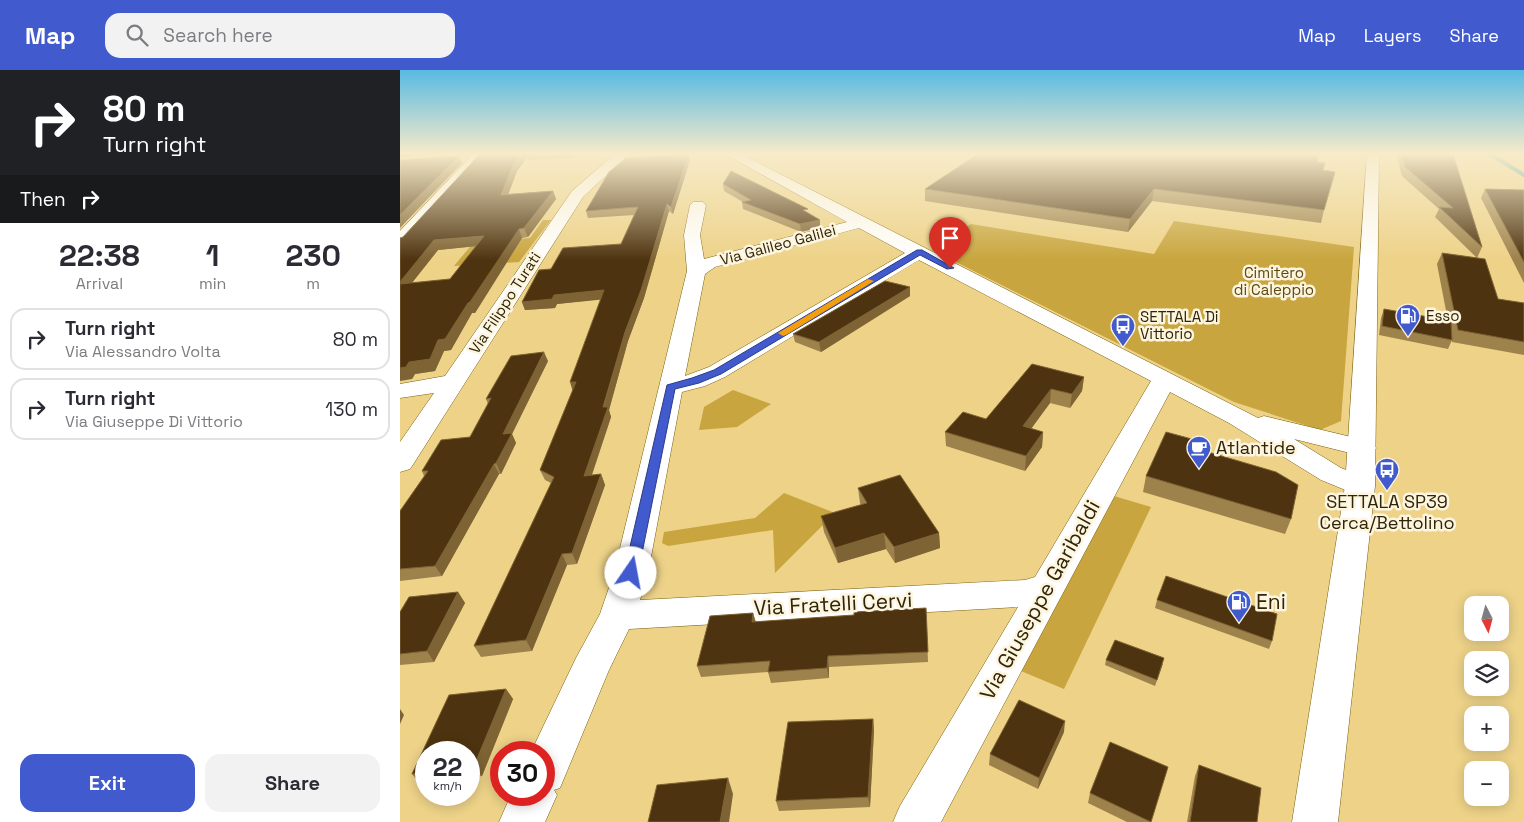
<!DOCTYPE html>
<meta charset="utf-8">
<style>
body{margin:0;font-family:"Space Grotesk",sans-serif;background:#f2f2f3;color:#2b2b33;height:100vh;display:flex;flex-direction:column;font-size:19px;white-space:nowrap}
*{box-sizing:border-box;margin:0}
p{font-size:16px;color:#7c7c81}
.icon{flex:none;width:28px;height:28px;fill:none;stroke:currentColor;stroke-width:2;stroke-linecap:round;stroke-linejoin:round}
.map{position:relative;flex:1;overflow:hidden}
.panel{display:flex;flex-direction:column;background:#fff;width:400px}
.panel>*{flex:none}
.hud{background:#202124;color:#fff;overflow:hidden}
.needle{width:32px;rotate:174deg}
.fabs{position:absolute;left:1064px;top:526px;display:grid;gap:10px}
.fabs a{display:grid;place-items:center;width:45px;height:45px;border-radius:10px;background:#fff;box-shadow:0 2px 12px #0003;font-size:25px}
.speed{position:absolute;left:15px;top:671px;display:flex;gap:10px;font-size:25px;font-weight:700;text-align:center}
.speed>*{display:grid;place-content:center;width:65px;height:65px;border-radius:50%;background:#fff;box-shadow:0 2px 12px #0003;line-height:1}
.speed small{font-size:12px;font-weight:400}
.speed .limit{border:8px solid #d22;background:#fff;color:#111}
.pin{position:absolute;display:grid;place-items:center;width:42px;height:42px;color:#fff;margin:-51px -21px;border-radius:50% 50% 50% 0;rotate:-45deg;box-shadow:0 0 5px #0007}
.pin .icon{rotate:45deg}
.me{position:absolute;width:55px;margin:-28px;rotate:12deg;stroke-linejoin:round;filter:drop-shadow(0 0 4px #0008)}
.turn{display:flex;align-items:center;gap:18px;height:105px;padding:0 20px;font-size:22px}
.turn .icon{width:65px;height:65px;stroke-width:2.5}
.turn b{display:block;font-size:35px;line-height:42px}
.then{display:flex;align-items:center;height:48px;padding:0 20px;background:#0003;gap:10px;font-size:19px}
.eta{display:flex;justify-content:space-evenly;align-items:center;height:85px;text-align:center}
.eta b{font-size:30px;font-weight:800;line-height:35px}
.cta{display:flex;gap:10px;margin-top:auto;padding:10px 20px}
.cta a{flex:1;height:58px;border-radius:15px;background:#415bce;color:#fff;font-size:20px;font-weight:800;line-height:58px;text-align:center}
.cta a+a{background:#f2f2f3;color:#2b2b33}
ul{padding:0;list-style:none}
li{display:flex;align-items:center;gap:15px;height:62px;margin:0 10px 8px;padding:0 10px;border:2px solid #e1e1e2;border-radius:15px}
li div{flex:1}
li b{display:block;font-size:19px}
li em{font-style:normal}
header{display:flex;align-items:center;gap:30px;box-sizing:border-box;height:70px;padding:0 25px;background:#415bce;color:#fff}
header strong{font-size:24px}
nav{display:flex;gap:28px;margin-inline-start:auto;font-size:18px}
.search{width:350px;height:45px;background:#f2f2f3;display:flex;align-items:center;gap:12px;box-sizing:border-box;padding:0 18px;border-radius:15px;color:#7c7c81;font-size:19px}
main{display:flex;flex:1;min-height:0}
.map>svg:first-child{display:block}
.green{fill:#c8a53e}
.lines{fill:none;stroke-linecap:round;stroke-linejoin:round}
.stream{stroke:#26949a;stroke-width:4}
.minor-casing{stroke:#7a600f;stroke-width:1}
.major-casing{stroke:#7a600f;stroke-width:1}
.minor{fill:#fff;fill-rule:evenodd}
.major{fill:#fff;fill-rule:evenodd}
.wall{fill:#9e824c;fill-rule:evenodd}
.shaded-wall{fill:#7e6334}
.building{fill:#4e3310;stroke:#7e6334}
.route{fill:#415bce;stroke:#2a3b86}
.slow{fill:#f59e0b}
.labels{text-anchor:middle;stroke-width:5;stroke-linejoin:round;paint-order:stroke}
.far-street-label{font-size:15px;fill:#302506;stroke:#fdf5df}
.far-park-label{font-size:15px;fill:#5b4912;stroke:#fdf5df}
.far-poi-label{font-size:15px;fill:#302506;stroke:#fdf5df;text-anchor:start}
.poi-label{font-size:18px;fill:#302506;stroke:#fdf5df;text-anchor:start}
.near-street-label{font-size:21px;fill:#302506;stroke:#fdf5df}
.near-poi-label{font-size:21px;fill:#302506;stroke:#fdf5df;text-anchor:start}
</style>
<header>
<strong>Map</strong>
<div class="search"><svg class="icon" aria-label="search" viewBox="0 0 24 24"><circle cx="10" cy="10" r="6"/><path d="M15 15l6 6"/></svg>Search here</div>
<nav><a>Map</a><a>Layers</a><a>Share</a></nav>
</header>
<main>
<section class="panel">
<div class="hud">
<div class="turn"><svg class="icon" aria-label="right" viewBox="0 0 24 24"><path d="M7 20v-9h11M14 6l5 5-5 5"/></svg><div><b>80 m</b>Turn right</div></div>
<div class="then">Then<svg class="icon" aria-label="right" viewBox="0 0 24 24"><path d="M7 20v-9h11M14 6l5 5-5 5"/></svg></div>
</div>
<div class="eta">
<div><b>22:38</b><p>Arrival</p></div>
<div><b>1</b><p>min</p></div>
<div><b>230</b><p>m</p></div>
</div>
<ul>
<li><svg class="icon" aria-label="right" viewBox="0 0 24 24"><path d="M7 20v-9h11M14 6l5 5-5 5"/></svg><div><b>Turn right</b><p>Via Alessandro Volta</p></div><em>80 m</em></li>
<li><svg class="icon" aria-label="right" viewBox="0 0 24 24"><path d="M7 20v-9h11M14 6l5 5-5 5"/></svg><div><b>Turn right</b><p>Via Giuseppe Di Vittorio</p></div><em>130 m</em></li>
</ul>
<div class="cta"><a>Exit</a><a>Share</a></div>
</section>
<div class="map">
<svg width="1124" height="752" viewBox="0 0 1124 752">
<rect width="100%" height="100%" fill="#edd288"/>
<path class="green" d="M143 150H151L119 192 54 196 89 154 93 171 130 168Z
M774 151 954 177 941 351 920 360 834 332 532 180 571 154 754 184Z
M333 320 371 334 337 357 299 360 304 337Z
M384 423 435 443 375 503 373 460 268 476 262 473 264 462 355 448Z
M714 426 751 437 664 619 621 601Z"/>
<g class="lines">
<path class="stream" d="M1090 84 1124 105"/>
<defs>
<path id="minor" d="M73 84H83L84 87 6 175 0 176V161Z
M215 84H229L183 127 14 393 10 399 0 402V372L34 323 0 328V314L45 306 172 121Z
M325 84H341L858 348 864 346 972 372 976 378 972 384 962 386 894 369 941 398 970 409 975 416 970 423 960 426 921 410 829 353 770 322 541 752H493L500 736 618 537 229 559 209 600 160 718 154 720 157 725 145 752H99L111 725H144V682H131L176 588 200 544 214 503 287 201 284 165 290 135 293 132H303L306 135 300 165 304 189 447 152ZM459 158 505 183 309 297 285 306 305 204 315 197ZM519 190 751 311 635 507 625 510 240 530 248 503 282 322 305 316 325 307Z"/>
<path id="major" d="M967 84H979L975 416 938 752H892L945 416Z"/>
</defs>
<use href="#minor" class="minor-casing"/>
<use href="#major" class="major-casing"/>
<use href="#minor" class="minor"/>
<use href="#major" class="major"/>
</g>
<path class="wall" d="M80 84H174L175 88 129 90 127 88 117 101 108 124 153 121 156 129 128 167 122 168 75 243H72L51 280 44 281 35 301 15 304 12 309 3 167ZM76 176 50 209 12 213 38 180Z
M289 84 290 90 273 144 269 141 244 228 228 271 209 340 211 347 192 405 201 404 205 415 177 494 167 495 132 581 81 587 74 576 151 413 145 410 140 400 173 320 201 229 157 234 155 238 125 240 122 232 151 199 221 174 234 145 188 148 186 141Z
M996 84H1053L1082 177 1077 188 1098 229 1124 233V285L1052 272V270L1048 279 979 265 981 248 984 239 1048 251 1037 194 1042 183 1077 188 1035 147 1039 139 1002 106Z
M917 92 923 100 924 140 921 153 752 131 728 162 525 131V119Z
M323 114 409 143 420 157 401 162 343 139 342 132H343L324 121Z
M1085 119 1124 120V213L1081 128Z
M510 217V226L421 282 395 272 393 264Z
M148 291 112 364 116 373 101 404H99L42 506 0 511V441L24 406 22 401 70 367 88 334 86 329Z
M632 294 684 307 682 321 670 338 650 333 631 359 643 362 642 377 625 401 546 376 545 362 586 349Z
M810 374 808 382 891 449 885 464 743 422 746 406Z
M458 418 539 463 540 478 495 493 486 479 438 493 424 462 421 446 461 435 460 433Z
M58 522 65 533 34 592 0 595V542Z
M757 530 872 571 869 579 755 538Z
M526 538 528 592 429 597V608L371 613 368 602 301 607 297 596 353 543 356 552 454 545Z
M706 590 763 594 755 616 705 595Z
M106 619 113 629 82 706 69 708V682H26V714L21 715 12 704 49 625Z
M473 649 474 660 470 737 379 741 376 731Z
M664 662 638 719 589 695 590 684Z
M799 695 857 752H787L795 706Z
M768 697 751 752H727L688 733 690 723Z"/>
<path class="shaded-wall" d="M0 84H27L0 88Z
M121 84H126L127 88 117 101 105 133 101 125 114 93Z
M289 84 290 90 273 144 271 137Z
M59 86 62 93 0 158V145Z
M754 119 752 131 728 162 730 149Z
M153 121 156 129 128 167 124 158Z
M267 134 269 141 244 228 228 271 209 340 211 347 188 416 184 406 225 262Z
M420 150V157L401 162 400 154Z
M119 159 122 168 75 243H72L51 280 44 281 35 301 15 304 12 309 0 311V298L38 270 68 233Z
M84 166 88 175 38 180 3 224 0 217V212L34 170Z
M510 217V226L421 282 419 272Z
M204 220 207 229 157 234 155 238 125 240 122 232 154 225Z
M144 282 148 291 112 364 116 373 101 404 96 393 103 364Z
M684 307 682 321 670 338 672 324Z
M170 312H176L173 322Z
M651 319 650 333 622 371 623 356Z
M643 362 642 377 625 401 626 386Z
M94 394 99 404 42 506 35 496Z
M201 404 205 415 177 494 172 483Z
M484 463 486 479 438 493 435 478Z
M539 463 540 478 495 493 494 477Z
M162 484 167 495 132 581 126 570Z
M58 522 65 533 34 592 27 581Z
M353 543 356 554 352 552Z
M428 586 429 597V608L427 598Z
M106 619 113 629 82 706 74 696Z
M0 639 4 645 0 654Z
M473 649 474 660 470 737 468 727Z
M665 651 664 662 638 719 639 708Z
M328 708 333 724 329 752H320Z"/>
<path class="building" d="M80 84H121L114 93 101 125 153 121 124 158 119 159 70 232 68 233 45 269 38 270 30 289 9 292 6 297 0 298V214L50 209 84 166 34 170 0 212V168L3 167Z
M289 84 271 137 267 134 241 220 225 262 203 337H208L184 406 201 404 172 483 162 484 126 570 74 576 154 407 140 400 176 312H170L204 220 154 225 152 229 122 232 139 200 151 199 163 178 221 174 238 137 186 141 209 102 226 88Z
M578 84H918L917 92 925 93 923 100 935 102 924 140 754 119 730 149 525 119Z
M1001 84H1053L1082 177 1039 137 1053 138 1005 97Z
M59 86 0 145V90Z
M331 101 408 139 403 140 420 150 400 154 342 132 351 130 323 114Z
M1085 119 1124 120V192Z
M1042 183 1085 189 1098 229 1124 233V272L1058 260Z
M485 211 510 217 419 272 393 264Z
M984 239 1051 251 1052 270 982 256Z
M144 282 103 364 112 363 96 393 94 394 35 496 0 499V441L28 401H22L41 370 70 367 91 328 86 329 111 286Z
M632 294 684 307 672 324 651 319 623 356 643 362 626 386 545 362 563 342 586 349Z
M766 362 810 374 808 382 876 402 898 415 891 449 746 406Z
M500 405 539 463 494 477 484 463 435 478 421 446 467 433 458 418Z
M766 506 877 544 872 571 757 530Z
M58 522 27 581 0 584V542L9 527Z
M526 538 528 582 428 586 427 598 368 602 370 591 297 596 310 546 353 543 352 552 454 545V542Z
M715 570 764 588 757 610 706 590Z
M106 619 74 696H69V682H26V702L12 704 49 625Z
M619 630 665 651 639 708 590 684Z
M473 649 468 727 376 731 388 652Z
M710 672 768 697 751 752 690 723Z
M799 695 861 718 857 752H790Z
M328 708 320 752H248L257 715Z"/>
<linearGradient id="sky" x2="0" y2="1"><stop stop-color="#58bae2"/><stop offset="0.44" stop-color="#f7ebc9"/><stop offset="1" stop-color="#f7ebc9" stop-opacity="0"/></linearGradient>
<rect width="1124" height="190" fill="url(#sky)"/>
<path class="route" d="M517 180H522L554 198 547 199 520 185 321 304 299 313 275 319 238 503 236 507 231 509 226 507 224 503 267 315 292 308 314 300Z"/>
<path class="slow" d="M468 209 474 211 386 265 383 266 378 263Z"/>
<defs>
<symbol id="fuel-pin" viewBox="-11 -11 22 30"><path d="M0 17L-7.5 6A9.5 9.5 0 1 1 7.5 6Z" fill="#415bce" stroke="#fdf5df"/><path d="M-5.5-6h7V0h2V4h1.3V-2.5L3-4.5l.8-.8L6-3V5H2.5V1h-1V6h-7ZM-4.2-4.7v3.2H.2V-4.7Z" fill="#fff"/></symbol>
<symbol id="bus-pin" viewBox="-11 -11 22 30"><path d="M0 17L-7.5 6A9.5 9.5 0 1 1 7.5 6Z" fill="#415bce" stroke="#fdf5df"/><path d="M-5-6H5V4H4V6H2V4H-2V6H-4V4H-5ZM-3.5-4V0h7V-4ZM-3.5 1.2v1.5H-2V1.2ZM2 1.2v1.5H3.5V1.2Z" fill="#fff"/></symbol>
<symbol id="cafe-pin" viewBox="-11 -11 22 30"><path d="M0 17L-7.5 6A9.5 9.5 0 1 1 7.5 6Z" fill="#415bce" stroke="#fdf5df"/><path d="M-5.5-4.5H6V0H3Q3 3.5 0 3.5H-2.5Q-5.5 3.5-5.5 0ZM3-3.2v2h1.7v-2ZM-6 4.5H4V6H-6Z" fill="#fff"/></symbol>
</defs>
<g fill-rule="evenodd">
<use href="#fuel-pin" x="994" y="232" width="28" height="38"/>
<use href="#bus-pin" x="709" y="242" width="28" height="38"/>
<use href="#cafe-pin" x="785" y="364" width="28" height="38"/>
<use href="#bus-pin" x="973" y="386" width="28" height="38"/>
<use href="#fuel-pin" x="825" y="518" width="28" height="38"/>
</g>
<g class="labels">
<g class="far-street-label">
<text transform="translate(378 175) rotate(-15)" y="5">Via Galileo Galilei</text>
<text transform="translate(105 233) rotate(-57)" y="5">Via Filippo Turati</text>
</g>
<g class="far-park-label">
<text x="874" y="208">Cimitero<tspan x="874" dy="17">di Caleppio</tspan></text>
</g>
<g class="far-poi-label">
<text x="1026" y="251">Esso</text>
<text x="740" y="252">SETTALA Di<tspan x="740" dy="17">Vittorio</tspan></text>
</g>
<g class="poi-label">
<text x="816" y="384">Atlantide</text>
<text x="987" y="438" text-anchor="middle">SETTALA SP39<tspan x="987" dy="21">Cerca/Bettolino</tspan></text>
</g>
<g class="near-street-label">
<text transform="translate(640 530) rotate(-61)" y="7">Via Giuseppe Garibaldi</text>
<text transform="translate(433 534) rotate(-3)" y="7">Via Fratelli Cervi</text>
</g>
<g class="near-poi-label">
<text x="856" y="539">Eni</text>
</g>
</g>
</svg>
<div class="fabs">
<a><svg class="needle" viewBox="-14 -14 28 28"><path d="M0-13l5 13h-10z" fill="#e53935"/><path d="M0 13l5-13h-10z" fill="#7c7c81"/></svg></a>
<a><svg class="icon" aria-label="layers" viewBox="0 0 24 24"><path d="M12 4l9 5-9 5-9-5zM3 14l9 5 9-5"/></svg></a>
<a>+</a>
<a>−</a>
</div>
<div class="speed"><div>22<small>km/h</small></div><div class="limit">30</div></div>
<div class="pin" style="left:550px;top:198px;background:#d93025"><svg class="icon" aria-label="arrive" viewBox="0 0 24 24"><path d="M6 21V4h12l-3 4 3 4H6"/></svg></div>
<svg class="me" style="left:231px;top:503px" viewBox="-20 -20 40 40"><circle r="19" fill="#fff"/><path d="M0-13L10 11 0 6-10 11z" fill="#415bce"/></svg>
</div>
</main>
